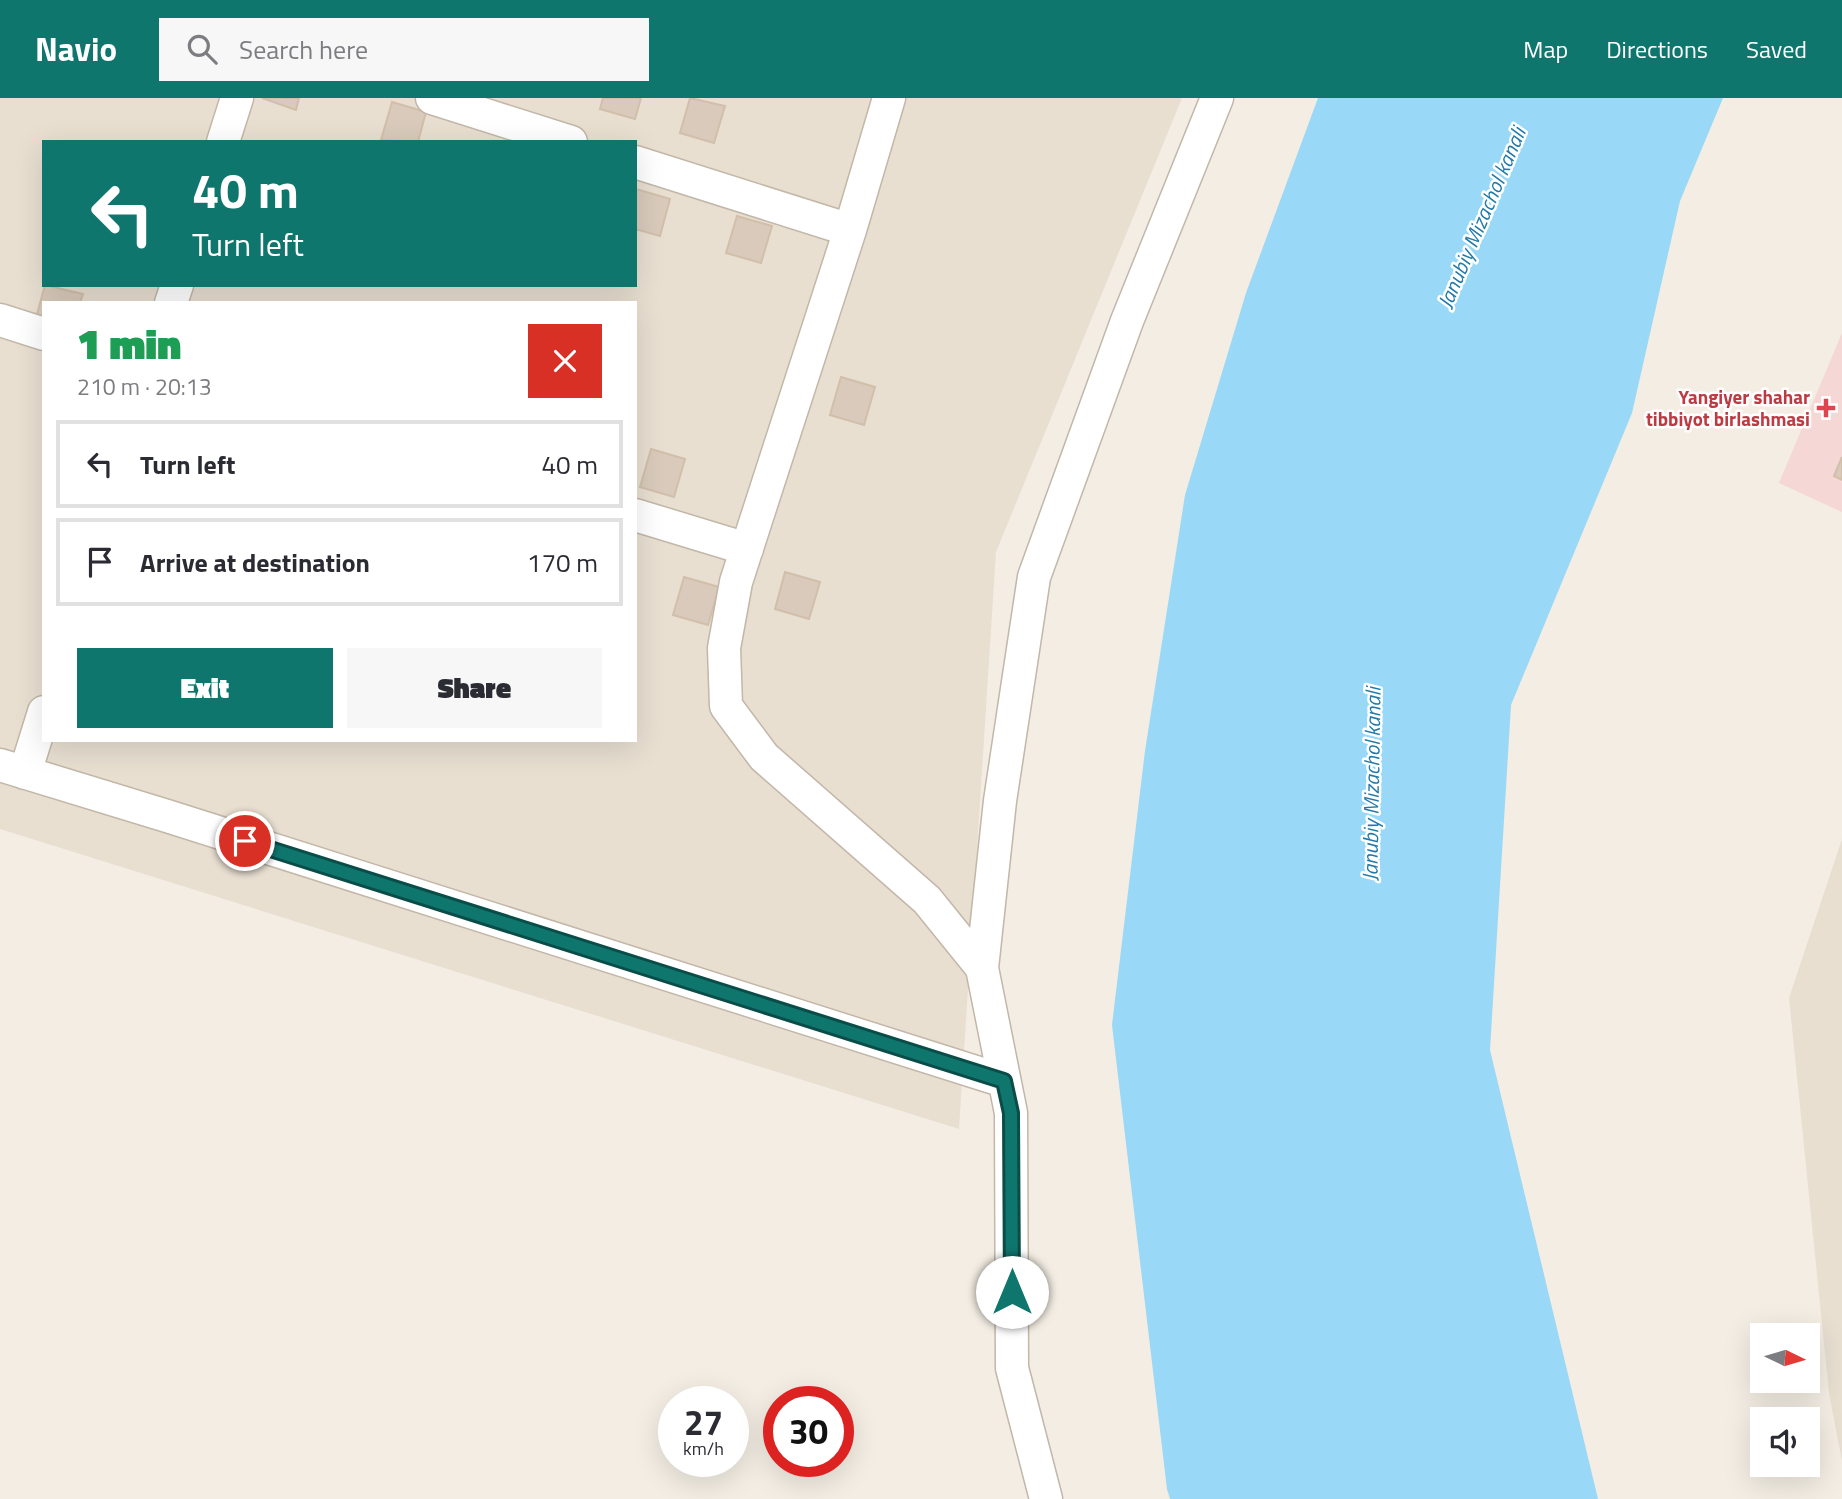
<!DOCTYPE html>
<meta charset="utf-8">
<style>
body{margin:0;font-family:"Titillium Web",sans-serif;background:#f7f7f7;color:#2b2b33;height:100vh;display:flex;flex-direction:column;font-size:26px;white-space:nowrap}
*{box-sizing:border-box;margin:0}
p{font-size:23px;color:#7c7c81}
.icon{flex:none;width:38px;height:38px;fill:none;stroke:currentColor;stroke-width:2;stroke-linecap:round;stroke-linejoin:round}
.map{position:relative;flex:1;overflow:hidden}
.details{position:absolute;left:42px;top:203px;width:595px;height:441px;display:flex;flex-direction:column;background:#fff;border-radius:0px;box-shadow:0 7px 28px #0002}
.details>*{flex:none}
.banner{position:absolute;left:42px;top:42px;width:595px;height:147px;border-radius:0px;box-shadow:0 7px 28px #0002;background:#0f766e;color:#fff;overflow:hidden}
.needle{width:46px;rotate:95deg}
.buttons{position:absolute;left:1750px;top:1225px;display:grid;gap:14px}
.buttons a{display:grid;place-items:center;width:70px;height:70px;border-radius:0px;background:#fff;box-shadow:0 7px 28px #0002;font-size:35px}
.speed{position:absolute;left:658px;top:1288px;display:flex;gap:14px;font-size:35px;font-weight:700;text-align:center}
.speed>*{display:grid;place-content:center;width:91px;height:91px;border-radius:50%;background:#fff;box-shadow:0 7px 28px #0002;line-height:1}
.speed small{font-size:18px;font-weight:400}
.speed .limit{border:10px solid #d22;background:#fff;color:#111}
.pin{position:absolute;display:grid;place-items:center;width:60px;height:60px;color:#fff;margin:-30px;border:4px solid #fff;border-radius:50%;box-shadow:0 2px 7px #0007}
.me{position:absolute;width:77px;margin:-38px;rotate:0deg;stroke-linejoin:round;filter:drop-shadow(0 0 5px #0008)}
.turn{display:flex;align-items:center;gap:24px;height:147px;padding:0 35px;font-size:32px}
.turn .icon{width:91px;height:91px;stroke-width:2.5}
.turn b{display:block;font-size:49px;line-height:60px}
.round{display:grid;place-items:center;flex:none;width:74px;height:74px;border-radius:0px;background:#f7f7f7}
.head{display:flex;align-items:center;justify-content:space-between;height:119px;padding:0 35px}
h1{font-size:42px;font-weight:800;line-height:52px;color:#1e9e55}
.button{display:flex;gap:14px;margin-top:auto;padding:14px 35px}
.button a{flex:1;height:80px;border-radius:0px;background:#0f766e;color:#fff;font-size:28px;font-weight:800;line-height:80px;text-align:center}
.button a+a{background:#f7f7f7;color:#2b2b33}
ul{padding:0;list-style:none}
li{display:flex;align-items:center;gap:21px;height:88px;margin:0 14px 10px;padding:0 21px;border:4px solid #e1e1e2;border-radius:0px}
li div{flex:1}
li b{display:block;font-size:26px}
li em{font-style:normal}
header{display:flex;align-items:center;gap:42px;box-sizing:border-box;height:98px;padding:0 35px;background:#0f766e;color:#fff}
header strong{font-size:33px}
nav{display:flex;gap:38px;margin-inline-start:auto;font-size:24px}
.search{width:490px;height:63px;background:#f7f7f7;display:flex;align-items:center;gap:18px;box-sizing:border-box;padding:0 24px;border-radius:0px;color:#7c7c81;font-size:26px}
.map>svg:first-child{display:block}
.residential{fill:#e8dfd1;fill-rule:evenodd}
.medical{fill:#f5d7d5}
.water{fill:#99d8f6}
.building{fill:#d9cabb;stroke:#d1bfaa;stroke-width:2}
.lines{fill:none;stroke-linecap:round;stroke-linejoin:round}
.street-casing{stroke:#c2b7a8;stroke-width:35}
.street{stroke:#fff;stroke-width:32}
.route-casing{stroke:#0a4d48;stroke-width:18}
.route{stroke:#0f766e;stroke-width:12}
.health-dot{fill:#e0444e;stroke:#fff;stroke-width:2.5}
.labels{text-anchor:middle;stroke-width:5;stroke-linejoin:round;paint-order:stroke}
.health-label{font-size:19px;font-weight:bold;fill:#be3a42;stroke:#fff;text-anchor:end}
.water-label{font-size:21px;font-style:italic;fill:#217aa9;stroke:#fff}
</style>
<header>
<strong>Navio</strong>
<div class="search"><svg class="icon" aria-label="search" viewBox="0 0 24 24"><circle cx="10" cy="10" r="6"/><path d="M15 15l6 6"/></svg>Search here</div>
<nav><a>Map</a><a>Directions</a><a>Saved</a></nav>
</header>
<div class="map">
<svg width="1842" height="1401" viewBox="0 0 1842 1401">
<rect width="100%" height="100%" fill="#f3ede3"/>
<path class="residential" d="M0 0H1182L996 454 959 1031 0 731ZM44 44H635V187H44ZM44 205H635V642H44Z
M1842 741V1363L1829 1295 1789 900Z"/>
<path class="medical" d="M1842 235V414L1779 385Z"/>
<path class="water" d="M1318 0H1723L1680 103 1632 315 1511 607 1490 952 1598 1401H1170L1167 1391 1112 927 1145 653 1185 397 1246 195Z"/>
<path class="building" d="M262 0H299L296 12Z
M603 0H641L635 21 600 11Z
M690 0 725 8 714 45 680 35Z
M392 4 426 14 418 44 381 42Z
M636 91 670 101 660 138 635 131Z
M737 118 772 128 761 165 726 155Z
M45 187 83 196 80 205H44V222L36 220Z
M841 279 875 289 864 327 830 317Z
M651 351 685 361 674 399 640 389Z
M1842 359V382L1834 378Z
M785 474 820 484 809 521 775 511Z
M684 479 719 489 708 527 673 517Z"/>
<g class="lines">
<defs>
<path id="street" d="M432 0 571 44
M889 0 850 132 736 484 724 550 726 608 764 659 927 802 982 870
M223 44 237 0
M635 64 850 132
M171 205 177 187
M0 222 44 236
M635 417 747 451
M0 667 167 718 1004 983
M25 675 44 614
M1046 1401 1012 1270 1011 1015 982 870 1000 703 1034 479 1127 223 1217 0"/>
</defs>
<use href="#street" class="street-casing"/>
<use href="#street" class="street"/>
</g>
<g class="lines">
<defs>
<path id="route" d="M245 743 1004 983 1011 1015 1012 1194"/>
</defs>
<use href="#route" class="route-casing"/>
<use href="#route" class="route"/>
</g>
<path class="health-dot" d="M1822.5 299.5h7v7h7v7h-7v7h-7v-7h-7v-7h7z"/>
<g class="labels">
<g class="health-label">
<text x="1810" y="306">Yangiyer shahar<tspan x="1810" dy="22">tibbiyot birlashmasi</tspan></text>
</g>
<g class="water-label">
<text transform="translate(1482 120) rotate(-67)" y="7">Janubiy Mizachol kanali</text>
<text transform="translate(1372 686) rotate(-89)" y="7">Janubiy Mizachol kanali</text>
</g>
</g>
</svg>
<div class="buttons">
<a><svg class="needle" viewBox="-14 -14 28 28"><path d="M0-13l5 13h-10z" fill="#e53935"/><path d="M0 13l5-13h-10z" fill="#7c7c81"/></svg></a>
<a><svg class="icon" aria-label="sound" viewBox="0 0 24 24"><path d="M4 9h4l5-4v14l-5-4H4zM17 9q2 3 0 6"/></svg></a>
</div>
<div class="speed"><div>27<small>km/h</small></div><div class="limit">30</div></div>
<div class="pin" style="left:245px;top:743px;background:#d93025"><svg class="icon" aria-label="arrive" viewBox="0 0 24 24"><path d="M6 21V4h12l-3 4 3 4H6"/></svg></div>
<svg class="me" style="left:1012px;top:1194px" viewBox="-20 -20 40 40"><circle r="19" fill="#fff"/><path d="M0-13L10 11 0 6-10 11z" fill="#0f766e"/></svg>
<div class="banner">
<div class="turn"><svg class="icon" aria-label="left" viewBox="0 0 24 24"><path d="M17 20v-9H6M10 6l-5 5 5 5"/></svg><div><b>40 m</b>Turn left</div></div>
</div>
<section class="details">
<div class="head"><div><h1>1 min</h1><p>210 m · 20:13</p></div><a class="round" style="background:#d93025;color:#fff"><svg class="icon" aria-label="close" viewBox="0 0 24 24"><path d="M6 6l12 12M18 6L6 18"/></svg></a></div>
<ul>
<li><svg class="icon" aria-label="left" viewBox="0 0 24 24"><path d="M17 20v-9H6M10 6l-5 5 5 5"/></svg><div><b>Turn left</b></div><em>40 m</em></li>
<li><svg class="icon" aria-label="arrive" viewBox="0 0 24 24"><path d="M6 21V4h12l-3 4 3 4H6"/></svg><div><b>Arrive at destination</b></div><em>170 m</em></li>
</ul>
<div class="button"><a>Exit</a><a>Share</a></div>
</section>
</div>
